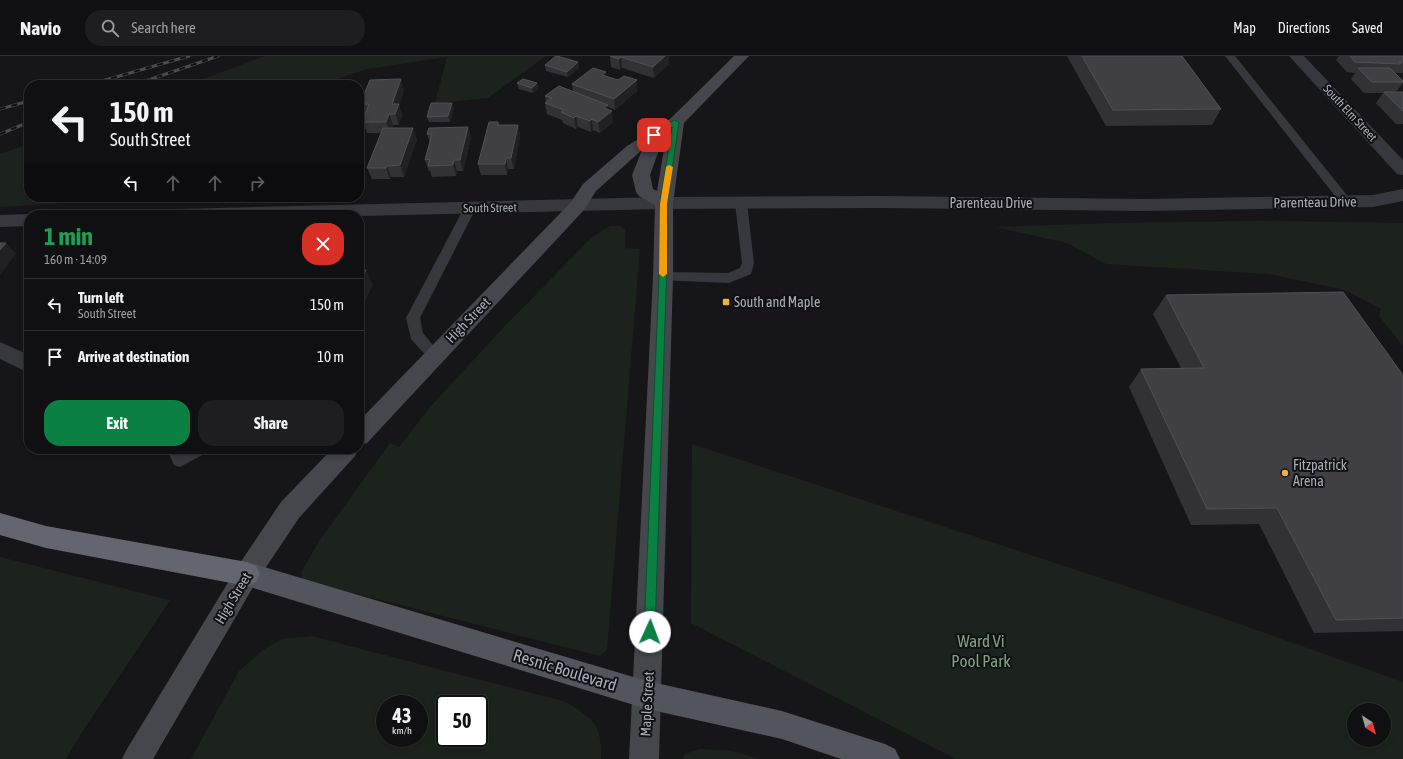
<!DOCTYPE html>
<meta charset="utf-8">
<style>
body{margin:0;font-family:"Asap Condensed",sans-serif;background:#1e1e20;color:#f1f3f6;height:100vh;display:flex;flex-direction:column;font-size:15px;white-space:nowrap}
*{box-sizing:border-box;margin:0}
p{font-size:13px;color:#9c9d9f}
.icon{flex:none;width:22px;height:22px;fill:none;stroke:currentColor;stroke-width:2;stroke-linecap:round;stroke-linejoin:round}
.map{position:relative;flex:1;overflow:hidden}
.side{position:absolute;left:24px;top:154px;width:340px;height:244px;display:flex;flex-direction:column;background:#101012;border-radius:16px;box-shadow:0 2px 6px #0003,0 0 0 1px #303032}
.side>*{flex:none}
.hud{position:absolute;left:24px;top:24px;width:340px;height:122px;border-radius:16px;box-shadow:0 2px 6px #0003,0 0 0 1px #303032;background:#101012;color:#f1f3f6;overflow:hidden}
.needle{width:26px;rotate:144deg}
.buttons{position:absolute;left:1347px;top:647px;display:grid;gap:8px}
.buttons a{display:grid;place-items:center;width:44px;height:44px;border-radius:50%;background:#101012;box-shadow:0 2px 6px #0003,0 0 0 1px #303032;font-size:20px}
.speed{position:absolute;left:376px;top:639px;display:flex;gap:8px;font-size:20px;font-weight:700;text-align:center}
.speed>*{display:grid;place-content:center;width:52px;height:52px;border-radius:50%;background:#101012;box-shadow:0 2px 6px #0003,0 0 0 1px #303032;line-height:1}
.speed small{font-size:10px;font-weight:400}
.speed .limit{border:2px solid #111;border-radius:6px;background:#fff;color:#111}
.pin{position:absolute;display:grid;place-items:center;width:34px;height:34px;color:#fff;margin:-17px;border-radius:8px;box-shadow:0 2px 6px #0006}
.me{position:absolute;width:44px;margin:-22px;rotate:2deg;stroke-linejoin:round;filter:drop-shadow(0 0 3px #0008)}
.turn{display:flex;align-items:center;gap:14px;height:84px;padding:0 20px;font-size:18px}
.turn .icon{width:52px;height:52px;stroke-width:2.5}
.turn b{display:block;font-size:28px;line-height:34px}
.lanes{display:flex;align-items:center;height:38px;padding:0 20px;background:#0003;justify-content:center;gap:20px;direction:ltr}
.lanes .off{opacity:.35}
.round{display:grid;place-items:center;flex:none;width:42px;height:42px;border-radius:16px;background:#1e1e20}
.headline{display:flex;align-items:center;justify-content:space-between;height:68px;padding:0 20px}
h1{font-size:24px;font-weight:700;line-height:30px;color:#1e9e55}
.primary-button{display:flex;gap:8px;margin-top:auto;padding:8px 20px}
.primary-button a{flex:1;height:46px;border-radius:16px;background:#0b8043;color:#fff;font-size:16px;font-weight:700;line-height:46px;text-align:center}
.primary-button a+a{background:#1e1e20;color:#f1f3f6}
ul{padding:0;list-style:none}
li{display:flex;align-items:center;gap:12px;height:52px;padding:0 20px;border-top:1px solid #303032}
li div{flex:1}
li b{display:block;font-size:15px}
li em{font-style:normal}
header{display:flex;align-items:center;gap:24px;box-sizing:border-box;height:56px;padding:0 20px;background:#101012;border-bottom:1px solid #303032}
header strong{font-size:19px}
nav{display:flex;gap:22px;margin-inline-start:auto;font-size:14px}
.search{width:280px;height:36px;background:#1e1e20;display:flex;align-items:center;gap:10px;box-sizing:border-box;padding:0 14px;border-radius:16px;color:#9c9d9f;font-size:15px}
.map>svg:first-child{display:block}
.green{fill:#1c231d;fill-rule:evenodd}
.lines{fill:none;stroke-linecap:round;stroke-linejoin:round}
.lane{fill:#37383d;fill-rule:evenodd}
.street{fill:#37383d;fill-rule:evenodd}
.secondary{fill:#45474d;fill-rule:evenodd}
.primary{fill:#53555c;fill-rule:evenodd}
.highway{fill:#63666e;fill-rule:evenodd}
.rail-casing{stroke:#4a4c52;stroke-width:3}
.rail{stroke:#111113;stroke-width:2;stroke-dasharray:6;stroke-linecap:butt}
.wall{fill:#323236}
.shaded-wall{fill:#212124}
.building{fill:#3f3f44;stroke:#4f5156}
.route{fill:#0b8043;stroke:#07532c}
.slow{fill:#f59e0b}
.poi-dot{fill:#f2b134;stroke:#111113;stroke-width:1.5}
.labels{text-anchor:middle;stroke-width:4;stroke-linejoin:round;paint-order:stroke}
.far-street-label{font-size:12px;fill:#a8adb8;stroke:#111113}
.street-label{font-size:14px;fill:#a8adb8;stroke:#111113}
.poi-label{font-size:14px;fill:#a8adb8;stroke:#111113;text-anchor:start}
.near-park-label{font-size:17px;fill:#7fa381;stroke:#111113}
.near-street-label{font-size:17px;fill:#a8adb8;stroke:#111113}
</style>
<header>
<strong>Navio</strong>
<div class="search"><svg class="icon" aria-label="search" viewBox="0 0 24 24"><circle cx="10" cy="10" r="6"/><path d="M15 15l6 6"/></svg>Search here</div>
<nav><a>Map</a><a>Directions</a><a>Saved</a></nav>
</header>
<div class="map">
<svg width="1403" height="703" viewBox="0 0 1403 703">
<rect width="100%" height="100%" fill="#161618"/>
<path class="green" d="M265 0H546L488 42 435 47 447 1 367 13 318 29H187Z
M29 88V141H133L131 143 0 151V98Z
M1262 165 1403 167V290L1379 260 1381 253 1345 234 1269 218 1106 208 1067 187 995 171 1117 167Z
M610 170H621L625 174V192L640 193 607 594 600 600 302 524 301 516 320 484 390 387 399 391 431 350 504 271 591 182Z
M692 388 1217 560 1403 626V703H956L691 567ZM1354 654H1384V684H1354Z
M0 501 170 544 80 679 66 703H0Z
M311 580 566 646C594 664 602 668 601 703H191L239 615 263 594 282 583ZM385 648H419V682H385ZM445 648H479V682H445Z
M700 693 731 695 760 703H683L685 698Z"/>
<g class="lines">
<path class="lane" d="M1225 0H1235L1350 143 1352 146 1350 149H1342Z
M741 143 745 144 747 147 754 207 751 218 729 227 658 224 656 221 658 218 663 216 728 217 740 212 742 207 735 147 737 144Z
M470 148 474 149 476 152 420 262 423 277 441 299 439 303 434 304 429 303 411 283 406 262 464 152 466 149Z
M167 393H206L204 398 180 411 174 409Z"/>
<path class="street" d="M1289 0H1304L1403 104V119L1397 118Z
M1403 133V145L1373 151 1144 155 877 152 664 153 359 160V159H168L171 155 177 153 664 141 877 140 1144 143 1373 139Z
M29 158 32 159H29V170L0 171V159Z
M0 286 29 299V317L0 303Z"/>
<path class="secondary" d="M734 0H749L684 67 673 147V221L659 703H629L653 221 655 149 639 140 636 136 632 119 642 94 596 135 584 154 367 387 359 389V365L571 146 583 128 627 90 670 63ZM665 87 657 135 653 133 650 119 659 94Z
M332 393H358L355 400 299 462 256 526 153 703H122L127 693 238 510 281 446Z"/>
<path class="primary" d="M247 506 647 625 782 655 885 688 895 693 900 703H841L782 683 647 653 247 530 238 526 234 518 238 510Z"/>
<path class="highway" d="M0 457 46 470 247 506 256 510 260 518 256 526 247 530 46 492 0 479Z"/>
<defs>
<path id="rail" d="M88 29 189 0
M134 29 218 0
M0 53 29 45
M0 78 29 66"/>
</defs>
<use href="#rail" class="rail-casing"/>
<use href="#rail" class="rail"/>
</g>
<path class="wall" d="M610 0H669V8L654 22 622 12 620 14 611 11Z
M1067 0H1182L1221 53 1212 69 1106 70Z
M1339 0H1403V17H1395L1403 25V27L1396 36H1403V68H1396L1376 47 1383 37H1364L1351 23 1355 17 1347 16 1336 4Z
M578 6 579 12 568 21 546 15 545 9Z
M606 20 618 24H637V35L615 54 608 51V54L613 66 600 77 593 74 591 76 578 71 576 73 563 67 562 64 547 58 545 47 546 46 545 40 573 36 572 28Z
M517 27H537L538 33 533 37 519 33Z
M404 34 399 50 402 59 399 69H393L392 72 417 83 404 121H391L390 123H372L367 112 381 77H367L363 66 365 59 360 48Z
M454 52 450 66H429L427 61Z
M498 66 499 69H518L520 80 514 113H508L507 119H481L478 108Z
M468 71 471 82 463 115H457L456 120 432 121 430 115H429L425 104 430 87 427 78Z
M1166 239 1403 319V575L1314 577 1259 468 1191 469 1129 331 1141 313 1181 312 1153 258Z"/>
<path class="shaded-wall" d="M665 0H669V8L654 22 653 11Z
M621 1 622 12 620 14 619 3Z
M578 6 579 12 568 21 567 16Z
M606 16 607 27 602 19Z
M401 23 404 34 399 50 402 59 399 69 392 48Z
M637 24V35L615 54 614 43Z
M537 27 538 33 533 37 532 32Z
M452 47 454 52 450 66 448 60Z
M608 49 609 58 612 55 613 66 600 77 598 66 604 52Z
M389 58 393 69 390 77 386 66Z
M576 60 578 71 576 73 574 62Z
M592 63 593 74 591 76 590 65Z
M518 69 520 80 514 113 511 102Z
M468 71 471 82 463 115 460 104Z
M413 72 417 83 404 121 400 109Z
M506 102 508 113 507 119 505 108Z
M454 104 457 115 456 120 453 109Z
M387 110 391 121 390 123 386 112Z
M6 187 16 198 0 219V194Z
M366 214 373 229 359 258V227Z"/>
<path class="building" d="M556 0H557L578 6 567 16 545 9Z
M610 0H665L653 11 621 1 619 3Z
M1082 0H1182L1221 53 1113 54Z
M1350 0H1403V6H1399L1401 8 1355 6Z
M593 12 606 16 602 19 618 24 624 20 637 24 614 43 572 28Z
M1358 12H1390L1403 25V26H1372Z
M401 23 392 48H399L395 58H389L386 66H363L369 48H360L370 24Z
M523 23 537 27 532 32 517 27Z
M559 30 608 49 604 52 612 55 598 66 592 63 590 65 576 60 574 62 561 56 564 54 545 47 552 42 545 40Z
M1384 36H1403V55Z
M431 47H452L448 60 427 61Z
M489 66H498V69H518L511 102H506L505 108H478Z
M468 71 460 104H454L453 109 428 110 430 103 425 104 432 78H427L429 72Z
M383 72H413L400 109 387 110 386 112H367Z
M0 187H6L0 194Z
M359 214H366L359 227Z
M1343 236 1403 319V562L1336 564 1277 452 1207 453 1141 313 1204 312 1166 239Z"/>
<path class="route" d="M674 64 679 66 667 148 668 175 655 576 654 580 650 582 646 580 644 576 661 175 660 148 672 71 657 81 651 79Z"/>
<path class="slow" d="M669 109 673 111 667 148V218L663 221 659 218 660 148 666 111Z"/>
<g class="poi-dot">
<rect x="722" y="242" width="8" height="8" rx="2"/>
<circle cx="1285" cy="417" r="4"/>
</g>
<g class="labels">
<g class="far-street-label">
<text transform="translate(1350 57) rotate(47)" y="4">South Elm Street</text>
<text transform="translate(490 152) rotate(-1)" y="4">South Street</text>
</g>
<g class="street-label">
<text transform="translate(1315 146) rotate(-1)" y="5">Parenteau Drive</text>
<text x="991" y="152">Parenteau Drive</text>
<text transform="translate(468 264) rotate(-46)" y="5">High Street</text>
<text transform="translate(233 542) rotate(-59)" y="5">High Street</text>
<text transform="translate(647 648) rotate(-87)" y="5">Maple Street</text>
</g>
<g class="poi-label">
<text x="734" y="251">South and Maple</text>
<text x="1293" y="414">Fitzpatrick<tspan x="1293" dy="16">Arena</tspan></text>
</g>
<g class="near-park-label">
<text x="981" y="591">Ward Vi<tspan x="981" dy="20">Pool Park</tspan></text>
</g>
<g class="near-street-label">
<text transform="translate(565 614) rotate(17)" y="6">Resnic Boulevard</text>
</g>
</g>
</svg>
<div class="buttons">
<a><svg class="needle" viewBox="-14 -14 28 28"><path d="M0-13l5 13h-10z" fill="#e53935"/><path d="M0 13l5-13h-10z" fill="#9c9d9f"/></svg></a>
</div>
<div class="speed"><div>43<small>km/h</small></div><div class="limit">50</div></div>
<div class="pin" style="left:654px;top:79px;background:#d93025"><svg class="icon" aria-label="arrive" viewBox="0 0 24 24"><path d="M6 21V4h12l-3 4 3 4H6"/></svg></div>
<svg class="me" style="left:650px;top:576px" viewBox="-20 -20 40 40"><circle r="19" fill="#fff"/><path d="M0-13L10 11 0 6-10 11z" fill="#0b8043"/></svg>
<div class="hud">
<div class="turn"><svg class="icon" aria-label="left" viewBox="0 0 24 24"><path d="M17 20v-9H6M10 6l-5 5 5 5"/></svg><div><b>150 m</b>South Street</div></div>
<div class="lanes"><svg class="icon" aria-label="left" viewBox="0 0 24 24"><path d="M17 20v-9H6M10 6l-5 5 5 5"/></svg><svg class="icon off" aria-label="ahead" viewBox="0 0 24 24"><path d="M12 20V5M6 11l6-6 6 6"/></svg><svg class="icon off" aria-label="ahead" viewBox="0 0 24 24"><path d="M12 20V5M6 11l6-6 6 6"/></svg><svg class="icon off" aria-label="right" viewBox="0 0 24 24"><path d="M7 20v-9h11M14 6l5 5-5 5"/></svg></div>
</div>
<section class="side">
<div class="headline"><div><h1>1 min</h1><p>160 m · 14:09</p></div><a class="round" style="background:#d93025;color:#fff"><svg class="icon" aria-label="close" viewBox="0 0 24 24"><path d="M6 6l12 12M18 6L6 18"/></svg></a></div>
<ul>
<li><svg class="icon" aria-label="left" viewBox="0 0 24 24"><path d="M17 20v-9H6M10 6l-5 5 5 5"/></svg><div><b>Turn left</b><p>South Street</p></div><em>150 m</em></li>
<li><svg class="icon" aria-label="arrive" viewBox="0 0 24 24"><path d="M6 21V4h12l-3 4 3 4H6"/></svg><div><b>Arrive at destination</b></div><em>10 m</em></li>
</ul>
<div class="primary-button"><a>Exit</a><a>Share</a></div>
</section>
</div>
